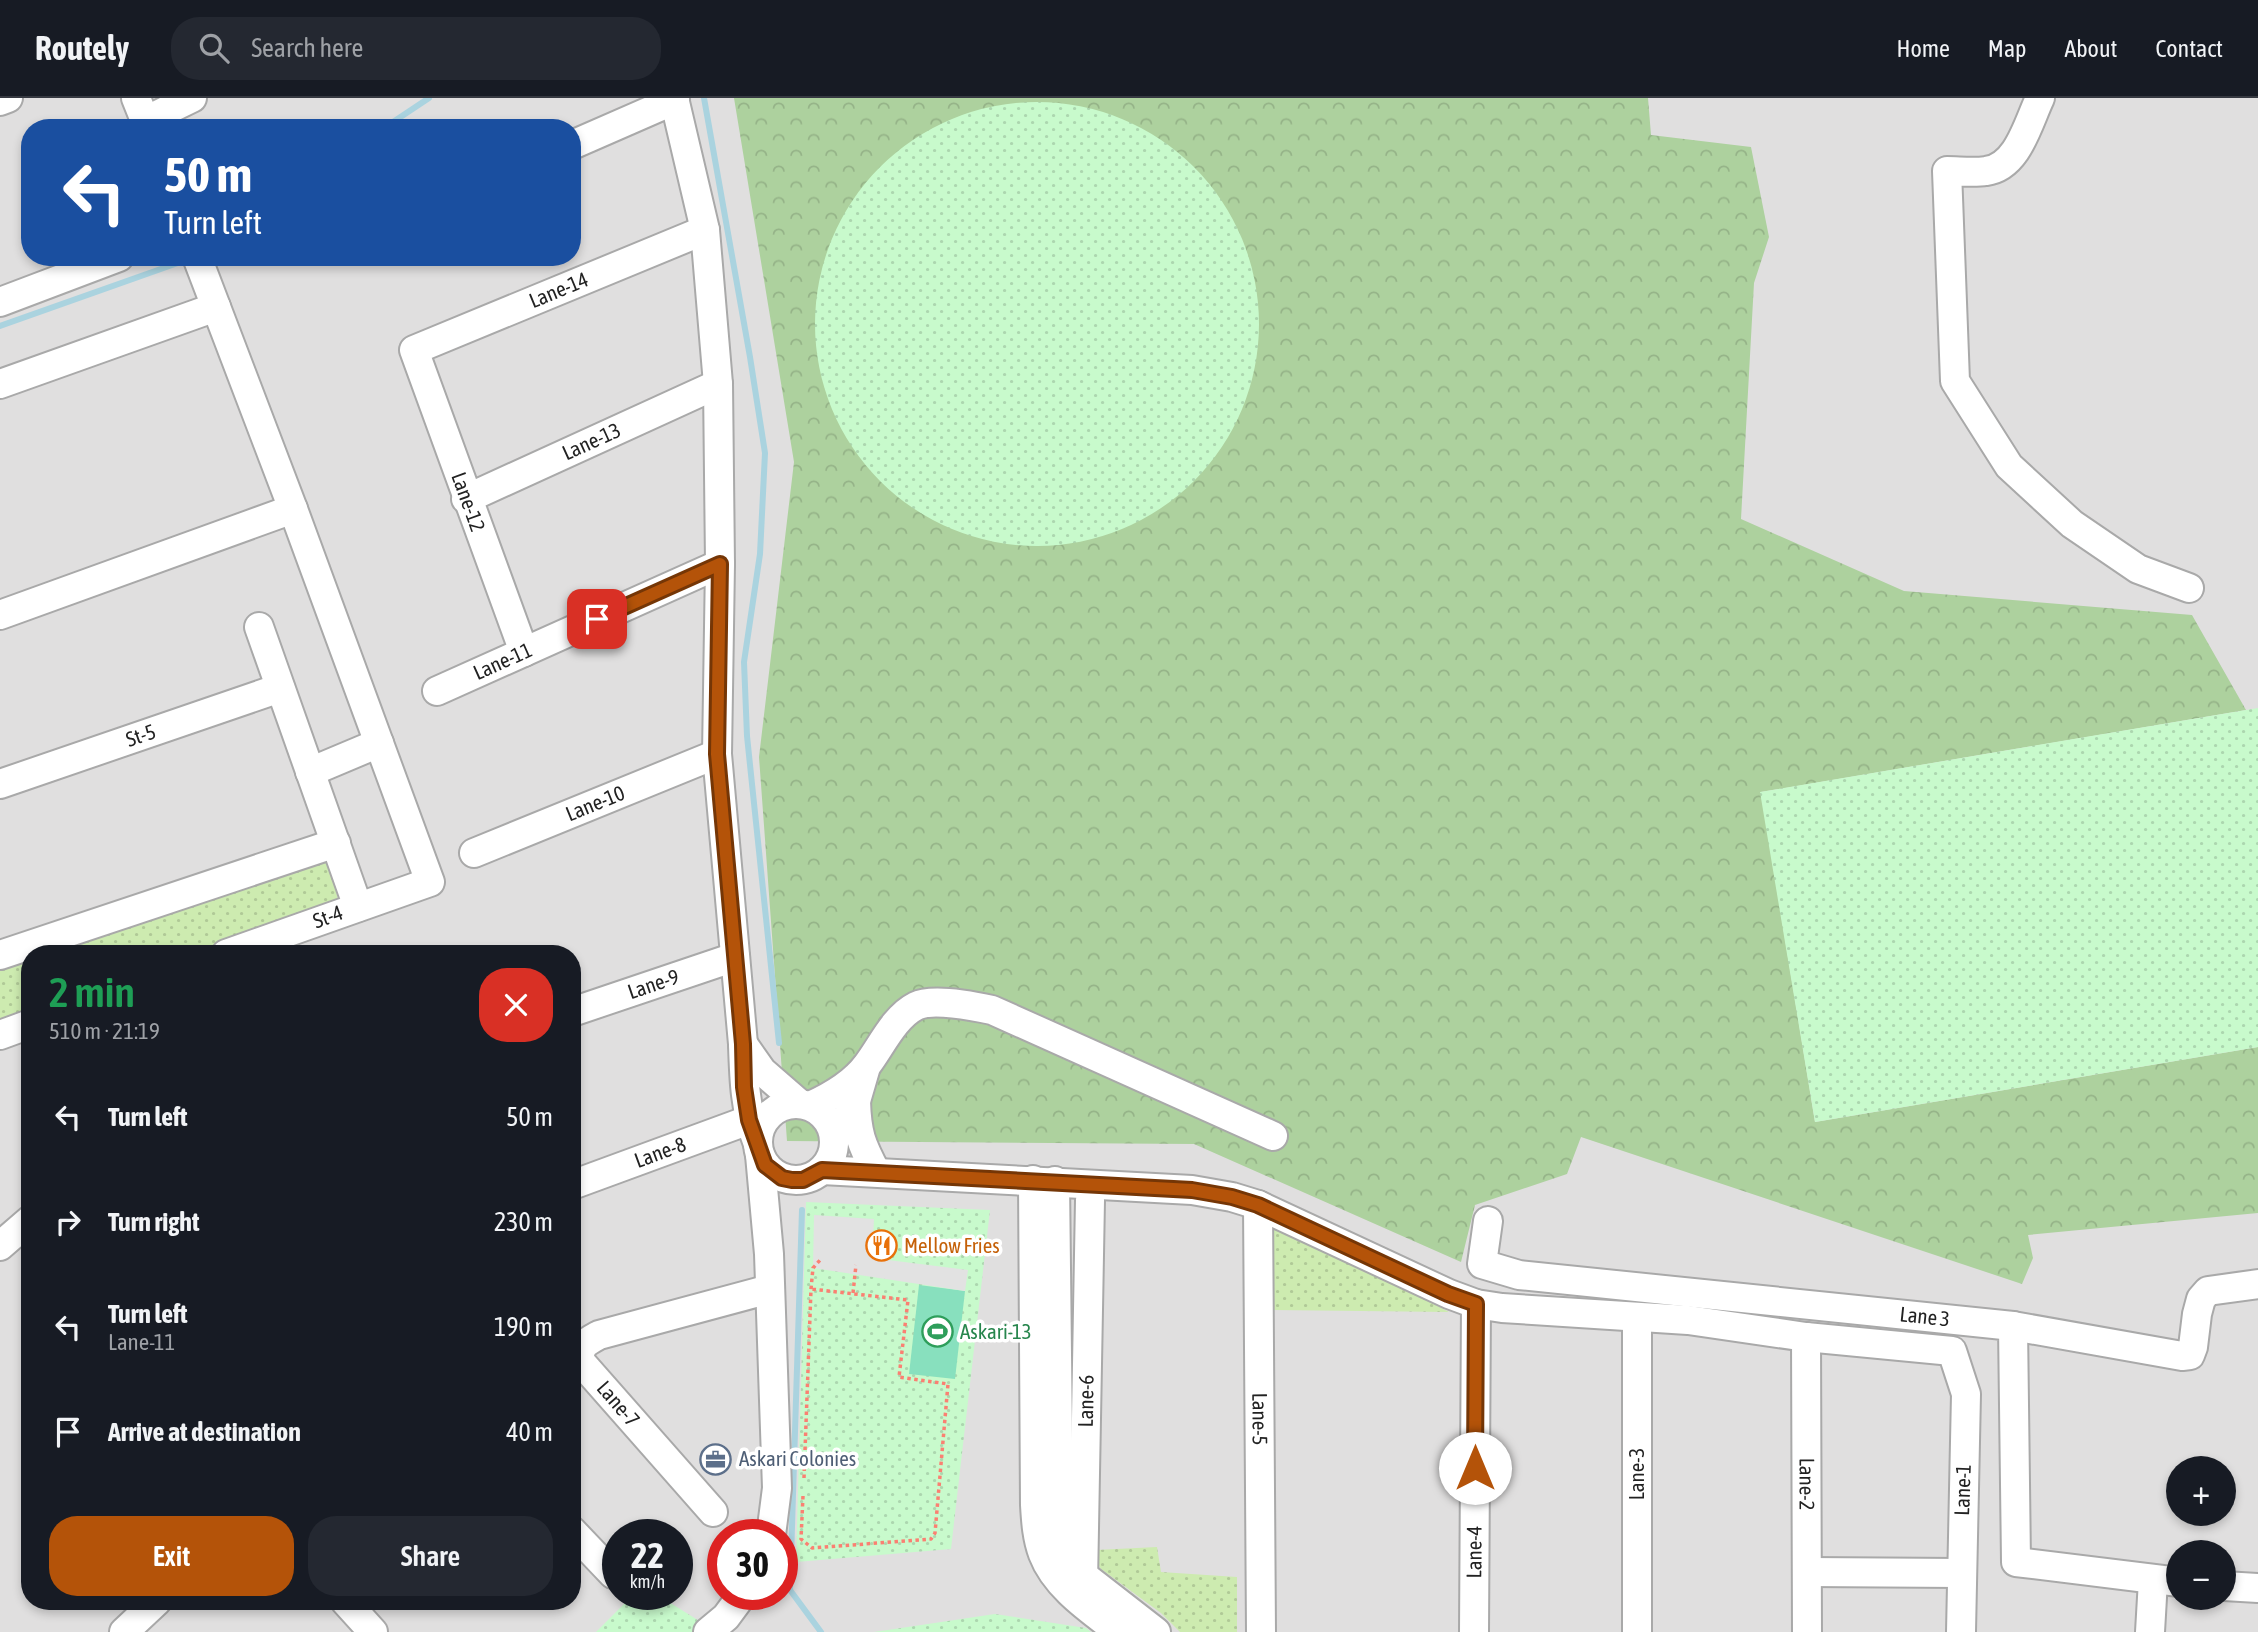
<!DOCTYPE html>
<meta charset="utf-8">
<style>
body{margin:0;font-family:"Asap Condensed",sans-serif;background:#242831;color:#f1f3f6;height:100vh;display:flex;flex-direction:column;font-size:26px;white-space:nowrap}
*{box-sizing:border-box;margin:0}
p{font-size:23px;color:#9ea1a6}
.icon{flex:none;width:38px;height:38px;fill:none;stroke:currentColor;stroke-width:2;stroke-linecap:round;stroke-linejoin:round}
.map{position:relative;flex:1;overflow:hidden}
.panel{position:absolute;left:21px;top:847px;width:560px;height:665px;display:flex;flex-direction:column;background:#171b24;border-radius:28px;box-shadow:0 4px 10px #0003}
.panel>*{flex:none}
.guide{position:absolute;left:21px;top:21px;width:560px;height:147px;border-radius:28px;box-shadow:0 4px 10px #0003;background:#1a4fa0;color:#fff;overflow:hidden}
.controls{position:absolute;left:2166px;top:1358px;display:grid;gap:14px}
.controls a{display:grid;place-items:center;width:70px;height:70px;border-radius:50%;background:#171b24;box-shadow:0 4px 10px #0003;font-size:35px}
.speed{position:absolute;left:602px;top:1421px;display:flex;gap:14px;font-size:35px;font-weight:700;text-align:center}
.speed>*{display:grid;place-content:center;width:91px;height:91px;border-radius:50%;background:#171b24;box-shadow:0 4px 10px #0003;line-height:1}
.speed small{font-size:18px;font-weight:400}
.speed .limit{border:10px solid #d22;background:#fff;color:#111}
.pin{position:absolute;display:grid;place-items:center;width:60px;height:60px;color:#fff;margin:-30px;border-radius:14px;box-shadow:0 4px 10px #0006}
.me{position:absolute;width:77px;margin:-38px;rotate:0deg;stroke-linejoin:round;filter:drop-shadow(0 0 5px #0008)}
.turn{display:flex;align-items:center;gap:24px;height:147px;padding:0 28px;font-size:32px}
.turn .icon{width:91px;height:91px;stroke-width:2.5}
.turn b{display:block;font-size:49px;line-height:60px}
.round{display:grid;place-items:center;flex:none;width:74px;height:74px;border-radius:28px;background:#242831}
.overview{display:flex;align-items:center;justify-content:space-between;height:119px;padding:0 28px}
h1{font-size:42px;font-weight:600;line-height:52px;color:#1e9e55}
.button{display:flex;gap:14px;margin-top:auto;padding:14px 28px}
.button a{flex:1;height:80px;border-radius:28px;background:#b45309;color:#fff;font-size:28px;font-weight:600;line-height:80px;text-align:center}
.button a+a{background:#242831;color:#f1f3f6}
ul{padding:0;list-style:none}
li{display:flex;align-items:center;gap:21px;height:105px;padding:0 28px}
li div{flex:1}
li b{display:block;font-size:26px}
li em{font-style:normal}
header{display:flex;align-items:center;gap:42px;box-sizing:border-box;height:98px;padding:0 35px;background:#171b24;border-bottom:2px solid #363941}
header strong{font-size:33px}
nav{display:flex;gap:38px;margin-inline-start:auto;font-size:24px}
.search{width:490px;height:63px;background:#242831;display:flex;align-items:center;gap:18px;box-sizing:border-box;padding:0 24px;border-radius:28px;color:#9ea1a6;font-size:26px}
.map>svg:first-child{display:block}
.residential{fill:#e0dfdf;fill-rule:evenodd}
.grass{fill:url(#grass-dots)}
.forest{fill:url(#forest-crowns)}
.park{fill:url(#park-dots)}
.pitch{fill:#88e0be}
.parking{fill:#e2e2e2}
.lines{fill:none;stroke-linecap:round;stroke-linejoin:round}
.stream{stroke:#aad3df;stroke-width:6}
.minor-casing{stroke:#a9a9a9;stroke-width:32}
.path{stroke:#fa8072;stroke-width:3.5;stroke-dasharray:3.5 3.5;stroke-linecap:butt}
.minor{stroke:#fff;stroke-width:28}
.route-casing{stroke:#753606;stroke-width:18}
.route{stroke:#b45309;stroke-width:12}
.labels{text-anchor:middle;stroke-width:7;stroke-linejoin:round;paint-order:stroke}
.street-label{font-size:21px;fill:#222;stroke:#fff}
.food-label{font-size:21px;fill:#c56008;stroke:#fff;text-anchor:start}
.leisure-label{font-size:21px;fill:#27864d;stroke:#fff;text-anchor:start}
.service-label{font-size:21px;fill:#4e5e75;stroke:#fff;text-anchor:start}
</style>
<header>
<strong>Routely</strong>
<div class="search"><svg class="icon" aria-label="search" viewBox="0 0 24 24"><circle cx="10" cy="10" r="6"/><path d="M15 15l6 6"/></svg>Search here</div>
<nav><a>Home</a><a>Map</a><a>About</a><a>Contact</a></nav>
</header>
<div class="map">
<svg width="2258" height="1534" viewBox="0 0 2258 1534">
<defs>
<pattern id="grass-dots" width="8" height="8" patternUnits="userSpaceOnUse" patternTransform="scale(1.75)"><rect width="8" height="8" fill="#cdebb0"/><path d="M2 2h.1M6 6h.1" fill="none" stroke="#b0c997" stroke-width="1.8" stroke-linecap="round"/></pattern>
<pattern id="forest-crowns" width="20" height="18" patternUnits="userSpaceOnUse" patternTransform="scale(1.75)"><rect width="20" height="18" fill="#add19e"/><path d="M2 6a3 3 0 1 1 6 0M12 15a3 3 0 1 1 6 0" fill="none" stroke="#95b388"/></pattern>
<pattern id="park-dots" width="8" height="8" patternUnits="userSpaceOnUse" patternTransform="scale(1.75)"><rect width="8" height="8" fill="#c8facc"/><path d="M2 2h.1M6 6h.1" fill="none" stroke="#acd6af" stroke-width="1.8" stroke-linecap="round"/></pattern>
</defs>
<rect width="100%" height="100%" fill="#f2efe9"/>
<path class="residential" d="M0 0H2258V1534H0ZM30 30H572V159H30ZM30 856H572V1503H30ZM2179 1370H2224V1416H2179ZM618 1437H677V1496H618ZM723 1437H782V1496H723ZM2179 1454H2224V1500H2179Z"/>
<path class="grass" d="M328 759 338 802 188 856H30V912L0 923V865Z
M1274 1125 1282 1126 1449 1214 1271 1212 1269 1131Z
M1157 1449 1161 1474 1237 1479V1534H1180L1161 1515 1101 1471 1094 1460 1096 1452Z"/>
<path class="forest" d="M734 0H1648L1651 37 1751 49 1769 139 1754 185 1741 421 1904 493 2192 517 2246 612 1761 694 1815 1024 2258 949V1115L2028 1137 2033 1160 2022 1186 1581 1039 1567 1076 1475 1107 1461 1164 1194 1046 787 1043 759 659 794 364Z"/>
<path class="park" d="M815 226a222 222 0 1 1 444 0a222 222 0 1 1-444 0Z
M2258 610V949L1815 1024 1760 694Z
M806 1104 990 1112 951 1451 796 1464Z
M634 1496H656L717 1534H596Z
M995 1516 1086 1530 1091 1534H874Z"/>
<path class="pitch" d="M919 1187 965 1193 955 1281 909 1276Z"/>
<path class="parking" d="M814 1117 874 1121 872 1160 968 1172 965 1193 813 1170Z"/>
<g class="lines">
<path class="stream" d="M704 0 750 259 765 355 760 456 744 564 747 638 779 945
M384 30 429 0
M0 228 189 161
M802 1112 790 1492 821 1534"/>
<defs>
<g id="minor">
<path d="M136 0 148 30"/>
<path d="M674 0 705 132 718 286 720 466 717 656 743 946C744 981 745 1013 758 1046"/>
<path d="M2040 0C2028 25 2018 69 1986 73 1973 75 1959 73 1947 73L1955 283 2009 368 2072 426 2138 471 2189 490"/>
<path d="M0 3 8 0"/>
<path d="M145 23 192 0"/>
<path d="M572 47 675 2"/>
<path d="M197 159 293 411 430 784 226 856"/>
<path d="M0 204 119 159"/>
<path d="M0 286 216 209"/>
<path id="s1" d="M466 401 718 286"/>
<path d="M0 517 293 411"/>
<path d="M259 529 358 809"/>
<path id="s2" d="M524 554 414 252 705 132"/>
<path id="s3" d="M437 593 720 466"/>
<path d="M310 674 379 645"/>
<path id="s4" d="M0 686 280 590"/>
<path id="s5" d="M474 755 717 656"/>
<path d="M0 857 336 745"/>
<path id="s6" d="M572 914 735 859"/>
<path d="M0 937 30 926"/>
<path d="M743 946 762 973 800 1006"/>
<path d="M856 1003C857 1035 861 1046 876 1074"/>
<circle cx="796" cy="1044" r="38"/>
<path d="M810 1008C832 998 853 986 867 967 881 949 894 919 916 908 932 900 974 908 992 912L1273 1038"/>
<path d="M834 1043 856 1003 865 972"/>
<path d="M760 1057 769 1156 777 1390 771 1437"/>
<path d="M822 1072 1192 1092 1232 1099 1258 1107 1449 1196 1476 1206 1502 1210 1688 1222 1806 1239 1952 1253 1966 1296 1961 1534"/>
<path d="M1033 1082 1035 1407C1036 1424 1037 1440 1043 1456 1056 1490 1092 1513 1119 1534"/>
<path d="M1055 1083 1059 1428 1065 1455 1084 1478 1156 1534"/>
<path id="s7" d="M572 1087 749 1022"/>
<path id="s8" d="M1258 1107 1261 1534"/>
<path id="s9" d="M1488 1123 1482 1166 1519 1177 2013 1228 2016 1464 2179 1484"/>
<path d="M0 1148 30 1122"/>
<path d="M2013 1228 2182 1258 2190 1257 2193 1249 2197 1216 2201 1201 2208 1193 2258 1186"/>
<path id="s10" d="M1806 1239 1807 1534"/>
<path d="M713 1414 580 1263C579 1247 586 1244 599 1237L770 1191"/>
<path d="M572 1433 613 1476"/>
<path d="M1807 1474 1961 1475"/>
<path id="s11" d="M1083 1485 1090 1102"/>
<path d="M2224 1488 2258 1490"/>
<path d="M345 1503 373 1534"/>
<path d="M124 1534 157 1503"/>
<path d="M708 1534 726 1519 743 1496"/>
<path id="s12" d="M1474 1534 1476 1206"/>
<path d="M1637 1534V1219"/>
<path d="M2150 1534 2153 1482"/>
</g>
</defs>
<use href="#minor" class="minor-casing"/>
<path class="path" d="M853 1195 856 1167
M804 1380 811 1191 813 1170 821 1161
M803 1398 801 1441 812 1450 931 1441 935 1435 948 1286 899 1279 908 1202 811 1191"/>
<use href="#minor" class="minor"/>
</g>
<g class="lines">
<defs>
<path id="route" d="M597 521 720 466 717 656 743 946 744 989 749 1022 765 1067 782 1080 792 1082H803L822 1072 1192 1092 1232 1099 1258 1107 1448 1196 1476 1206 1475 1370"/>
</defs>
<use href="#route" class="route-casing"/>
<use href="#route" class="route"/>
</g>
<defs>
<symbol id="restaurant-ring" viewBox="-11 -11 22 22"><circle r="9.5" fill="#fff" stroke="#e8710a" stroke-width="1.5"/><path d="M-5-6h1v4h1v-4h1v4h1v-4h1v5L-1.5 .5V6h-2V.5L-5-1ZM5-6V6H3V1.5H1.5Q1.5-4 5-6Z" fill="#e8710a"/></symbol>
<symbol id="stadium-ring" viewBox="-11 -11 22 22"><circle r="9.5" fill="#fff" stroke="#2e9e5b" stroke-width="1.5"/><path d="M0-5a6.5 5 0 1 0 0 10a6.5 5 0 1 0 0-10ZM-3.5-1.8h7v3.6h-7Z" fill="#2e9e5b"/></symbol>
<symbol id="office-ring" viewBox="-11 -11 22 22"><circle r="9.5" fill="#fff" stroke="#5c6f8a" stroke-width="1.5"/><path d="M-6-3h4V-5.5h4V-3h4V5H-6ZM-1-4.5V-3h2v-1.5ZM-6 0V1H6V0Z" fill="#5c6f8a"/></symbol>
</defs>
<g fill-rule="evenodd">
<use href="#restaurant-ring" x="864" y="1130" width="35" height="35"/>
<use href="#stadium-ring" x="920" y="1216" width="35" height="35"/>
<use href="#office-ring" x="698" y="1344" width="35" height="35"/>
</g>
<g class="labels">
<g class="street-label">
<text dy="7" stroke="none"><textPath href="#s2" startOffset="478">Lane-14</textPath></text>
<text dy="7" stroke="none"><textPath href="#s1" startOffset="138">Lane-13</textPath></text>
<text transform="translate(468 404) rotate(70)" y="7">Lane-12</text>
<text dy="7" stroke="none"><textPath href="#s3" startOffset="72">Lane-11</textPath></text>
<text dy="7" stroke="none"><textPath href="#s4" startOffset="149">St-5</textPath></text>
<text dy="7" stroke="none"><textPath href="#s5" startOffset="131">Lane-10</textPath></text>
<text transform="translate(328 819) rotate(-20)" y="7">St-4</text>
<text dy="7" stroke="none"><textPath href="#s6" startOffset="86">Lane-9</textPath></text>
<text dy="7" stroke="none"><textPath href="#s7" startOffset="94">Lane-8</textPath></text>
<text dy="7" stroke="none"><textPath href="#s9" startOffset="490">Lane 3</textPath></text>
<text dy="7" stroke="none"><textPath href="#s11" startOffset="182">Lane-6</textPath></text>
<text transform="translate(618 1306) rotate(49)" y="7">Lane-7</text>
<text dy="7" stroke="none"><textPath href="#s8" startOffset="214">Lane-5</textPath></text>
<text transform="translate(1637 1376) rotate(-90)" y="7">Lane-3</text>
<text dy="7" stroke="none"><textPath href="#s10" startOffset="147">Lane-2</textPath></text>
<text transform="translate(1963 1392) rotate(-88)" y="7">Lane-1</text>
<text dy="7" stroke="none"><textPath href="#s12" startOffset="80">Lane-4</textPath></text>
</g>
<g class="food-label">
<text x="904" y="1155">Mellow Fries</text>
</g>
<g class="leisure-label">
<text x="960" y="1241">Askari-13</text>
</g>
<g class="service-label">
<text x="739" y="1368">Askari Colonies</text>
</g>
</g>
</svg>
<div class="controls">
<a>+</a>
<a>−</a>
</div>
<div class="speed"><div>22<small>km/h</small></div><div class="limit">30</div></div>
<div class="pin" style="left:597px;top:521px;background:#d93025"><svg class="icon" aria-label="arrive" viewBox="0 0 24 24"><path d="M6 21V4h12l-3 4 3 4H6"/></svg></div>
<svg class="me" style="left:1475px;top:1370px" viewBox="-20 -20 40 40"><circle r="19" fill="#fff"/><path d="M0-13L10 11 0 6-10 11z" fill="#b45309"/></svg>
<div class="guide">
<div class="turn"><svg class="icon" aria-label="left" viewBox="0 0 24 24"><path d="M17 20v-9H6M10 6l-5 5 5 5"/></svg><div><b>50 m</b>Turn left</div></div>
</div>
<section class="panel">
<div class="overview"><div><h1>2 min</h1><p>510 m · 21:19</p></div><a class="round" style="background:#d93025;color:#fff"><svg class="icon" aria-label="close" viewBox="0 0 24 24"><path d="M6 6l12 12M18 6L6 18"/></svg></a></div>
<ul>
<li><svg class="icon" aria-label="left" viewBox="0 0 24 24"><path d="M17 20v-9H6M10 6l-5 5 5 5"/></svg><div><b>Turn left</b></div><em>50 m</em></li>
<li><svg class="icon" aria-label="right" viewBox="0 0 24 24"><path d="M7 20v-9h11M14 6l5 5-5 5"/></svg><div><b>Turn right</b></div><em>230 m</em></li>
<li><svg class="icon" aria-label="left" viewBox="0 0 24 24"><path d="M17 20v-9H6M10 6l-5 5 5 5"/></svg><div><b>Turn left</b><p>Lane-11</p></div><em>190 m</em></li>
<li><svg class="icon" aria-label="arrive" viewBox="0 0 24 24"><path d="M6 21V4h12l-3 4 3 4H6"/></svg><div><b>Arrive at destination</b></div><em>40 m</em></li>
</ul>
<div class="button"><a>Exit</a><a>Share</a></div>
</section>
</div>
